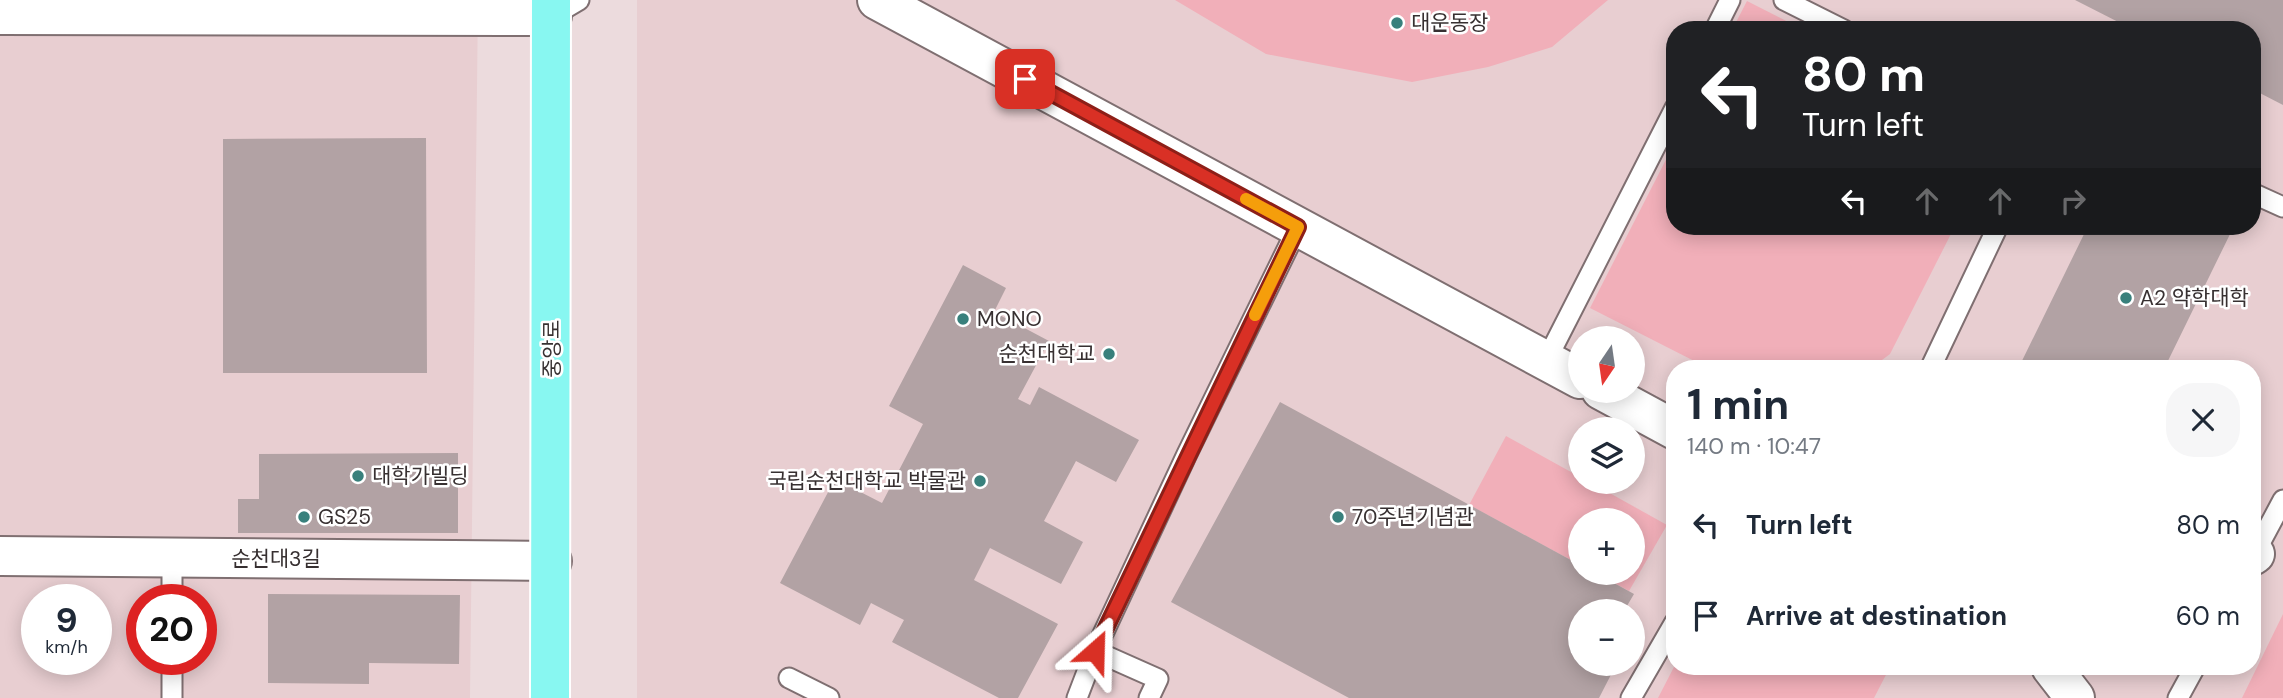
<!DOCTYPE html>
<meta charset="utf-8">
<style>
body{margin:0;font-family:"DM Sans","Noto Sans KR",sans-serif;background:#f6f6f7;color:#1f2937;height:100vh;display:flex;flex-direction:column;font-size:26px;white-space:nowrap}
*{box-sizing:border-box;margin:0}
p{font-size:23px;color:#747a83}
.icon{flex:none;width:38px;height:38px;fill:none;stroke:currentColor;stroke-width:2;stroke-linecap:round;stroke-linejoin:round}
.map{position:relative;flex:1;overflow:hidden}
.panel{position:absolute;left:1666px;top:360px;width:595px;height:315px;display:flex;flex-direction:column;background:#fff;border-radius:28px;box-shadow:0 4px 18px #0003}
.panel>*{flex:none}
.guide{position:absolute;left:1666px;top:21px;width:595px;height:214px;border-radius:28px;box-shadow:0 4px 18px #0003;background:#202124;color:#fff;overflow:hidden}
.needle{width:46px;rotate:193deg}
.fabs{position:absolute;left:1568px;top:326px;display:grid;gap:14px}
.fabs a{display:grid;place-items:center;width:77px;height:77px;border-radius:50%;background:#fff;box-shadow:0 4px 18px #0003;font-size:35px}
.speed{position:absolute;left:21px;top:584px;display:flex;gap:14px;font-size:35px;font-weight:700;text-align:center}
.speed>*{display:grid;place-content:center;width:91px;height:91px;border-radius:50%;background:#fff;box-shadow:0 4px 18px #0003;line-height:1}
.speed small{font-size:18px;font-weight:400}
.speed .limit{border:10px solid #d22;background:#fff;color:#111}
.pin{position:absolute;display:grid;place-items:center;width:60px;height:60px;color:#fff;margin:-30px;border-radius:14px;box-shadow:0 4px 10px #0006}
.me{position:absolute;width:77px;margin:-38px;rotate:25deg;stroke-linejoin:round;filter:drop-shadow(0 0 5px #0008)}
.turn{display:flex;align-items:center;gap:24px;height:147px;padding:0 21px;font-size:32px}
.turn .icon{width:91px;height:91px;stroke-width:2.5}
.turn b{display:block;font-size:49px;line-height:60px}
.lanes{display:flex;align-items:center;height:66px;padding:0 21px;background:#0003;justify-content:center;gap:35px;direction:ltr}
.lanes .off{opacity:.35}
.round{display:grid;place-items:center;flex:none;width:74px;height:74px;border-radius:28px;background:#f6f6f7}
.headline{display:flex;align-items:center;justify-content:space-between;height:119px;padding:0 21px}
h1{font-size:42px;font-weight:700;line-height:52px}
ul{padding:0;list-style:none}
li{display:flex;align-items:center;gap:21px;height:91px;padding:0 21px}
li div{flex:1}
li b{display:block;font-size:26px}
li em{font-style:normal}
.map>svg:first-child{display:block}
.built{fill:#e8ced1;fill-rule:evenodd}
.green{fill:#f1afb9}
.building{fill:#b2a2a4}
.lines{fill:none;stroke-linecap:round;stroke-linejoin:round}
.service-casing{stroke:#7f6f71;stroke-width:23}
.minor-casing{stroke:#7f6f71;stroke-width:42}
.primary-casing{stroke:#fff;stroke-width:42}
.service{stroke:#fff;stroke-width:19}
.minor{stroke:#fff;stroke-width:38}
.primary{stroke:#88f7f1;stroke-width:38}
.route-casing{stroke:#8d1f18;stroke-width:18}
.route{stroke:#d93025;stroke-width:12}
.slow{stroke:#f59e0b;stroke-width:12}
.poi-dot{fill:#38807c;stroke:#fff;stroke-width:2.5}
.labels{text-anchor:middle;stroke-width:5;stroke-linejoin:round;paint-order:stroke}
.poi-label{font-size:21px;fill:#373031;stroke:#fff;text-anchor:start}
.street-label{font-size:21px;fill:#373031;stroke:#fff}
</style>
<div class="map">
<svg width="2283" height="698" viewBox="0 0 2283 698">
<rect width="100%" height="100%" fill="#ecdbdd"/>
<path class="built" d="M0 0H478L470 698H0ZM37 600H96V660H37ZM142 600H201V660H142Z
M637 0H2283V698H637ZM1675 30H2252V226H1675ZM1580 338H1633V390H1580ZM1675 369H2252V667H1675ZM1580 429H1633V481H1580ZM1580 520H1633V572H1580ZM1580 611H1633V663H1580Z"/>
<path class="green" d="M1175 0H1608L1552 47 1488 67 1412 82 1266 54Z
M1747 1 1804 30H1732Z
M1675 142V226H1955L1890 354 1870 369H1710L1590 308Z
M1506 436 1580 477V481H1588L1667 525 1629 591 1594 572H1633V520H1580V565L1469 505Z
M2283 614V698H2242Z
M1675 665V667H1890L1874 698H1658Z"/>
<path class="building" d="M2075 0H2283V105L2252 89V30H2134Z
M426 138 427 373H223V139Z
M2088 226H2234L2164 369H2018Z
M963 265 1006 288 994 312 1049 341 1018 399 1030 405 1039 387 1139 440 1116 482 1076 461 1044 521 1083 542 1061 584 990 548 974 580 1058 624 1018 698H999L892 642 904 620 871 603 860 625 780 583 835 479 882 503 923 424 889 406Z
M1280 402 1580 565V572H1594L1634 594 1624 611H1580V663H1617L1599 698H1349L1171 602Z
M458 453V533H238V499H259V454Z
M268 594 460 595 459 664 369 663V684L268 683Z"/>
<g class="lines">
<defs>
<path id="service" d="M1784 0 1844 30
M552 16 579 0
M1715 30 1730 0
M2252 193 2283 207
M1546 361 1675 108
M1930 369 1998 226
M172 558V600
M2252 558 2283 500
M1095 651 1158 679 1149 698
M172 660V698
M789 678 829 698
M1077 698 1095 651 1187 454 1298 227
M1631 698 1675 622
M2178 698 2195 667"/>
<path id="minor" d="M877 0 1580 379
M0 15 552 16
M1601 390 1675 430
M0 556 552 561
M2252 556 2255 554
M2051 667 2075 698"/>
<path id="primary" d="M550 698 551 0"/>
</defs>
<use href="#service" class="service-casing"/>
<use href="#minor" class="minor-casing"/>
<use href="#primary" class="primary-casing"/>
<use href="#service" class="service"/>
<use href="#minor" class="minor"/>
<use href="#primary" class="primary"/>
</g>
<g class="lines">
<defs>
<path id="route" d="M1025 79 1298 227 1095 651"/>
</defs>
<use href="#route" class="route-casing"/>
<use href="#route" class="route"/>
<path class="slow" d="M1246 199 1298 227 1255 315"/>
</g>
<g class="poi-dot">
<circle cx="1397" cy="23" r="7"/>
<circle cx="2126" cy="298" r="7"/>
<circle cx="963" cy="319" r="7"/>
<circle cx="1109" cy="354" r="7"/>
<circle cx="358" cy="476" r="7"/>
<circle cx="980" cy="481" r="7"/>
<circle cx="304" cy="517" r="7"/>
<circle cx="1338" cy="517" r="7"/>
</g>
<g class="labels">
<g class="poi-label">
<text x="1411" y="30">대운동장</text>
<text x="2140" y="305">A2 약학대학</text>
<text x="977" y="326">MONO</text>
<text x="1095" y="361" text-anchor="end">순천대학교</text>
<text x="372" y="483">대학가빌딩</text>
<text x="966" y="488" text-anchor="end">국립순천대학교 박물관</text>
<text x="318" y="524">GS25</text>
<text x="1352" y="524">70주년기념관</text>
</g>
<g class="street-label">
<text transform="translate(552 349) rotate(-90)" y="7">중앙로</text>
<text x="276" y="566">순천대3길</text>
</g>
</g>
</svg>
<div class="fabs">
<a><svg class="needle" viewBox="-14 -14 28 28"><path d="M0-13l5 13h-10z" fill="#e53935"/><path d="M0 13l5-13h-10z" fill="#747a83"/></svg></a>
<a><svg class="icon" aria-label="layers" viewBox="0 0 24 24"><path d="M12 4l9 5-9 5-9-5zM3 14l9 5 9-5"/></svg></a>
<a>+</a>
<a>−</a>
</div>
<div class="speed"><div>9<small>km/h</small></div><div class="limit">20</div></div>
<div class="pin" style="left:1025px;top:79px;background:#d93025"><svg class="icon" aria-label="arrive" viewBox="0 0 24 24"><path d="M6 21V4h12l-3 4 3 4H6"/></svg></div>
<svg class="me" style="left:1095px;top:651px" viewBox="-20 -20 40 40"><path d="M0-17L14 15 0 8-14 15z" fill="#d93025" stroke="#fff" stroke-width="4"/></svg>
<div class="guide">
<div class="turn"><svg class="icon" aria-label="left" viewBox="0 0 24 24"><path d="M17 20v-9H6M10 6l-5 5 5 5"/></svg><div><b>80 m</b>Turn left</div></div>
<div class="lanes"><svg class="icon" aria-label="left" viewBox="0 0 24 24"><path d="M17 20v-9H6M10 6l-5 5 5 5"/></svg><svg class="icon off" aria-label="ahead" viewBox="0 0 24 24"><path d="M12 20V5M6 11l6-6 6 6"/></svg><svg class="icon off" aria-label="ahead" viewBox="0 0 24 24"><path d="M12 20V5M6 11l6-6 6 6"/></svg><svg class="icon off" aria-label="right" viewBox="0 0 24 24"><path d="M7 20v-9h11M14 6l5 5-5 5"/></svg></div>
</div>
<section class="panel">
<div class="headline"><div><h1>1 min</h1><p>140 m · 10:47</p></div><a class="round"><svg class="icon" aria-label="close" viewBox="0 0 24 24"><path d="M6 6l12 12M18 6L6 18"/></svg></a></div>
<ul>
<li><svg class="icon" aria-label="left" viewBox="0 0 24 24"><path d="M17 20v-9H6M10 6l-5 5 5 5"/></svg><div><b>Turn left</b></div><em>80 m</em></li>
<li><svg class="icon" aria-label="arrive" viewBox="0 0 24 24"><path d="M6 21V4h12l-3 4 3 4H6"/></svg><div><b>Arrive at destination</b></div><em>60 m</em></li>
</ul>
</section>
</div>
